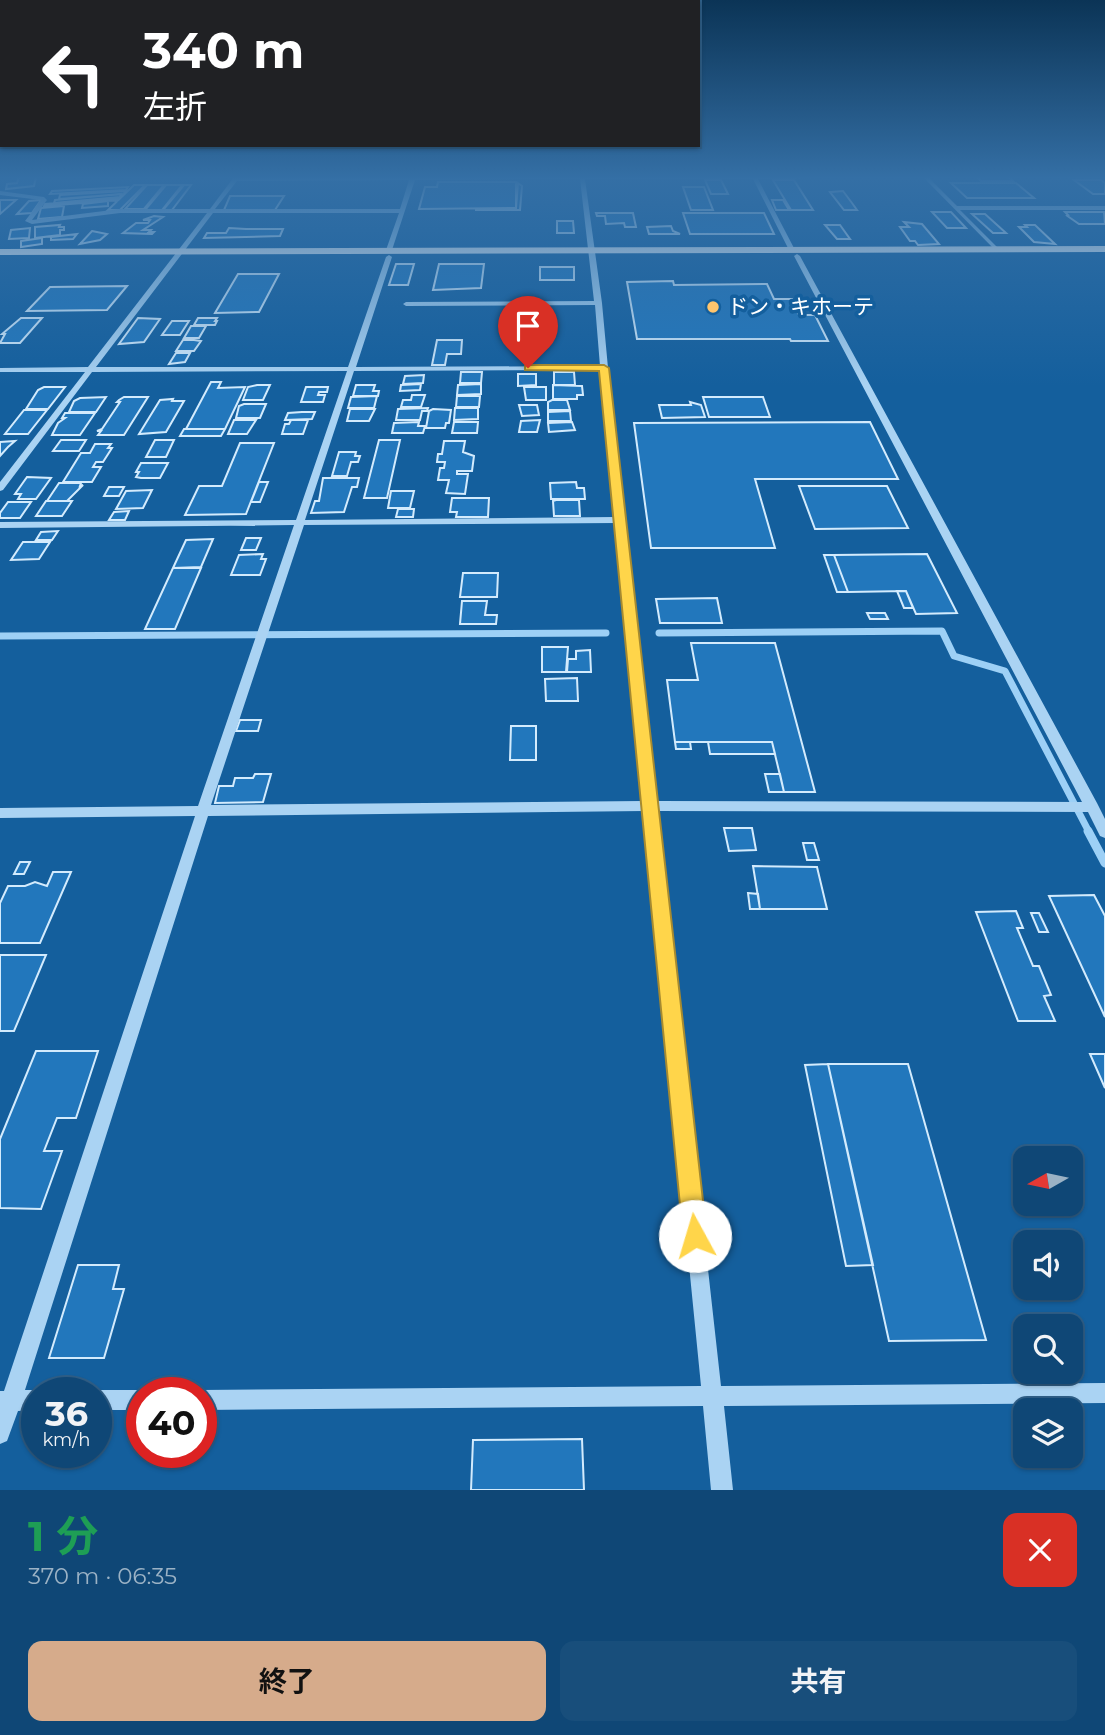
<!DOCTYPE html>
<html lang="ja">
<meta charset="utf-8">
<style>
body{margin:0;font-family:Montserrat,"Noto Sans JP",sans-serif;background:#184e7b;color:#f1f3f6;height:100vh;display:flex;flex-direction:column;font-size:26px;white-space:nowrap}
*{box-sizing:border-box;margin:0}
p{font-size:23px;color:#9bb2c5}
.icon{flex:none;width:38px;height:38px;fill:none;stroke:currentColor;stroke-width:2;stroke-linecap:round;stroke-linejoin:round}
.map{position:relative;height:1490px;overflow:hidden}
.sheet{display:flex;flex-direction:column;background:#0f4776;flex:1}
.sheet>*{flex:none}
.guide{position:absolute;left:0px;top:0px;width:700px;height:147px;box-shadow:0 2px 5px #0004,0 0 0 2px #2f5f88;background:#202124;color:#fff;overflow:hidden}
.needle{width:46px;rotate:261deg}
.tools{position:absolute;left:1013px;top:1146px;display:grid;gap:14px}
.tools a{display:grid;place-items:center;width:70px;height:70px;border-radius:14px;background:#0f4776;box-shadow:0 2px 5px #0004,0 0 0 2px #2f5f88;font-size:35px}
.speed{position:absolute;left:21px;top:1377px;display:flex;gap:14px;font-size:35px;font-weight:700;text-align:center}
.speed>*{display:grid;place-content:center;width:91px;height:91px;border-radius:50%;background:#0f4776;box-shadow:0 2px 5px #0004,0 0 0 2px #2f5f88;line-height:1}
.speed small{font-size:18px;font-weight:400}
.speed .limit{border:10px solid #d22;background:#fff;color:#111}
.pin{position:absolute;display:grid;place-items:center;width:60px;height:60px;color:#fff;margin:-72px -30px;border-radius:50% 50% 50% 0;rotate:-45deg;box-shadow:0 0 7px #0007}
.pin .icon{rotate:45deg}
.me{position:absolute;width:77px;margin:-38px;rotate:354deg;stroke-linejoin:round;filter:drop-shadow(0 0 5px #0008)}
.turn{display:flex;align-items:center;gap:24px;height:147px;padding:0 28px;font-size:32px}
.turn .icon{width:91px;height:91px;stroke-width:2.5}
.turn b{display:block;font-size:49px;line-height:60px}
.round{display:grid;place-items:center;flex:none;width:74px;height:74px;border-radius:14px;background:#184e7b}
.headline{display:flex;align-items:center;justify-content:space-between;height:119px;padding:0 28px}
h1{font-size:42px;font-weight:700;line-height:52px;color:#1e9e55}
.primary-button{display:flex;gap:14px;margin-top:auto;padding:14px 28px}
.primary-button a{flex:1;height:80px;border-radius:14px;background:#d6ab8b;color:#111;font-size:28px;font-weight:700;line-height:80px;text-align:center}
.primary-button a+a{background:#184e7b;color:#f1f3f6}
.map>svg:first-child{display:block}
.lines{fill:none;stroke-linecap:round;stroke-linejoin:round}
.stream-far1{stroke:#9dd0f6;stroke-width:7}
.stream{stroke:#9dd0f6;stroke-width:9}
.building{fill:#2277bc;stroke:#d3ebfd;stroke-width:2}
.minor{fill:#aad3f3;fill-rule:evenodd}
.highway{fill:#fff;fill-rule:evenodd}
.route{fill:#ffd54a;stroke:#a68a30;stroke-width:2}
.poi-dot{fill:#ffc56d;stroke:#145f9d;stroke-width:2.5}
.labels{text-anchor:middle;stroke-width:7;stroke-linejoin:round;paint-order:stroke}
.far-poi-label{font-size:21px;fill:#fff;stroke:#145f9d;text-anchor:start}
</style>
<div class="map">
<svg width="1105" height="1490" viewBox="0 0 1105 1490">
<rect width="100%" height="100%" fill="#145f9d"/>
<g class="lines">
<path class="stream-far1" d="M659 633 942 631 954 656 1005 671 1089 832
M0 636 606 633"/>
<path class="stream" d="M1088 831 1105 863"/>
</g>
<path class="building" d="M19 177H36L34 186 6 189 7 184 17 183Z
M977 177H1009L1013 181H981Z
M705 180H721L728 194H711Z
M773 180H794L813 210H791Z
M1074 180H1101L1105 183V194H1093Z
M438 182H516V208L419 209 425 187H437Z
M518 183 522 186 520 210H475L516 208Z
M951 183H1016L1034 198H967Z
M134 185H145L120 210H108Z
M147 185H164L144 209H125Z
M166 185H182L162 210H145Z
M184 185H191L172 210H163Z
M128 187 126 190 50 194 52 191Z
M683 187H704L713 210H691Z
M125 191 124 194 59 199 60 195Z
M843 191 852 203 857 210H844L830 192Z
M121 194 120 197 54 203 55 200Z
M230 196H284L275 210H224Z
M118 198V200L44 206 45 204Z
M0 200H16L0 214Z
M41 200 32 213 17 214 29 201Z
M772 200H783L789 210H776Z
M108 201V206L82 208 83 204Z
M64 206 62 217 38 219 41 208Z
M932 212H951L966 228H947Z
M1065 212H1104L1105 224H1079L1066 215 1069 216Z
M596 213H633L636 227H625L624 223 606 224 605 216H597Z
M683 213H764L774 234H690Z
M972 214H985L1006 233H993Z
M154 216 163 217 143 230H151L149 232H154L152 234 123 233 136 223H148L150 220H143Z
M557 221H573L574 233H557Z
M904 222 922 224 939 244 918 245 915 241H910L900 227H909Z
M60 225 59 227H64V230H60V235L35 238V227Z
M825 225H840L850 239H837Z
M1025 225H1035L1055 244 1034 242 1019 227H1027Z
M671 226 673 231 680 234H649L647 227Z
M30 228 29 238 9 239 11 230Z
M229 228 246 229H283L280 236 204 238 207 233H226Z
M92 231 107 234 100 240 80 244Z
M77 234 73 239 51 240V237Z
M42 238V244L21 247V241Z
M396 264H414L408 285H389Z
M439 264H484L481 288 433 290Z
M540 267H574V280H540Z
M238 274H279L259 312 215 313Z
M673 281 674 285 767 284 774 299H792L799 315H815L828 341H791L790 339H637L627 282Z
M127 286 107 310 27 311 50 287Z
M21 318H42L20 343H0L5 334H2Z
M138 318 160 319 144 342 119 344Z
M198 318H217L215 321H217L215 325H194Z
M172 321H189L180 335H162Z
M191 326H206L199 338H184Z
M183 340H194L201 341 194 351H176Z
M437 340H462L461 354H447L445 365H432Z
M176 353H190L185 362 169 364Z
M461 372H482L481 383H460Z
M554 372H574L575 385H554Z
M518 374H536V385L518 386Z
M424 375 423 383 403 384 405 376Z
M211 382H221L218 388 245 387 225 429H186Z
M421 384 420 390 400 391 401 385Z
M481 384V394L457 395 458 385Z
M257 385H270L263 400H243L248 387Z
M356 385H375L373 391H379L378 396H353Z
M553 385 582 386 583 395H577V399H553Z
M44 387H65L48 409H26L38 390Z
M306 387H328L327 392H319L318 395H325L323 402H301Z
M524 387H546V400H526Z
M412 395H425L421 407H401L403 400H411Z
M377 396 374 408H348L351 397Z
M457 396H480L479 407H456Z
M106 397 96 412H69L74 401 80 398Z
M124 397H148L124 435H98L101 431H97L102 429 120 402H117L119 400Z
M703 397H763L770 417H709Z
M173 399 172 401H184L166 432 139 434 160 400Z
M552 400H567L570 410H548V402Z
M690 402 701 405 705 417 662 418 659 405H691Z
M244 404H266L260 418H236L239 406Z
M519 405H537L539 415 522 416Z
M428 408 427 411H422L420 420H396L398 409Z
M455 408H478V419L454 420Z
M350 409H375L369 421H347Z
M433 409 451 410 449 423H446L445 428H426L429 411Z
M24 410H47L28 434H5Z
M570 411 571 421H548V412Z
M302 412H315L312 419 285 420 288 413Z
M65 413H95L80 435H52L58 423 65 418H62Z
M234 420H256L247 434H228Z
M291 420H308L303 434H282L285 424H289Z
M540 420 537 432H519L521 421Z
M419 422 418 426H425L423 433H392L394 423Z
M454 422H478L477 433H452Z
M572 422 575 430 549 432 548 423Z
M870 422 898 479H755L775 548H651L634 423Z
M184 429H225L221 436H180Z
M61 440H86L79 451H53Z
M155 440H174L166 457H146Z
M379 440H400L387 498H364Z
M15 441 8 447 0 456V442Z
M444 441H465L463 452 474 456 472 471H457V474H468L465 494 446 493 449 480H438L440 468H444L445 462H437L438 454H442Z
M240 443H274L246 514 185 515 199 486H222Z
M95 444H111L108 448H112L103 462H96L93 467H101L92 482H63L81 453H90Z
M339 452H356L355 456H360L358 462H351L347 476H332Z
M141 463H168L160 478H141L136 477 139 472H136Z
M27 477 51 478 36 499H18L21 494H15Z
M323 478H359L357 487H352L344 512 311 513 315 501H319Z
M259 482H268L260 502H251Z
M576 482 577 488H584L585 499H551L550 483Z
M59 483H81L80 486 83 485 67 501H47Z
M799 486H887L908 528 815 529Z
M109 487H124L119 496H104Z
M152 490 143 508 116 509 126 491Z
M391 491H414L410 508H388Z
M452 498H489L488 517H456L457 512H450Z
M556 500H579L580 516H554L553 501Z
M46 501H72L62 516H36Z
M8 502H31L20 518H0V513Z
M398 509H414L413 517H396Z
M129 511 125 520H109L114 512Z
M58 531 52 540H36L41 532Z
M246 538H261L256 550H241Z
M213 539 201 567 173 568 186 540Z
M23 542H50L39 559 11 560Z
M263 554 261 559H266L260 575H231L239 555Z
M927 554 957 613 916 614 906 591 848 592 834 555Z
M824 555H834L848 592H837Z
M173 568H201L175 629H145Z
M463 573H498L497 597H460Z
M897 591H906L913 608H904Z
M717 598 722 623H660L656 599Z
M462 601H487L485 615H497L496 624H460Z
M867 613H885L888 619H870Z
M691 643H775L815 792H784L772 742H675L667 680H698Z
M542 647H568L566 672H542Z
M590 650 591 672H567L568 659H576V651Z
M577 678 578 701H546L545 679Z
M240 720H261L258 731H236Z
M511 726H536V760H510Z
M675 742H690L691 749H676Z
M708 742H772L775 754H710Z
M255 774H271L263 802 215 803 219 786H233L235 778H253Z
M765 774H780L784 792H769Z
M724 828H752L756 850 729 851Z
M803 843H814L819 860H807Z
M20 862H30L24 874H14Z
M753 866 817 867 827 909H760Z
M53 872H71L40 943H0V903L8 886H25L35 882 47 886Z
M748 893 758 894 760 909H750Z
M1094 895 1105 916V1017L1049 896Z
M1016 911 1023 928H1017L1033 966H1039L1051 995 1044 996 1055 1021H1018L976 912Z
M1031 913H1039L1048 932H1039Z
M0 955H46L14 1031H0Z
M36 1051H98L76 1118H57L44 1151H62L41 1209 0 1208V1139Z
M1090 1054H1105V1088Z
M828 1064 873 1265 846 1266 805 1065Z
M828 1064H908L986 1340 889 1341Z
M78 1265H119L113 1289H124L104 1358H49Z
M582 1439 584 1490H471L473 1440Z"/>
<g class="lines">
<path class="minor" d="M234 177H874L758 179 795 250 792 252 789 250 753 179H585L602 303 608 368 656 801 1082 802 794 256 797 254 800 256 1097 803 1105 819V838L1100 836 1088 812 657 811 721 1386 1105 1383V1403L724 1406 733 1490H711L703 1406 201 1410V1393H194L201 1390 701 1386 644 811 208 816 25 1390H37L44 1393H37V1410L18 1411 7 1441 0 1444V1391H4L195 816 0 818V808L198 806 294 525 0 528V522L296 520 347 371 92 372 3 490 0 491V482L85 372H0V368L88 367 207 213H120L32 224 25 221 41 200 0 195V191L44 197 47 200 32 220 120 209H210ZM580 179 594 301 406 302 403 304 406 306 595 305 600 366 356 367 392 257 389 255 386 257 348 367H96L213 213H399L386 250 389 252 392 250 415 180ZM409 180 400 209H215L237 181ZM600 370 615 517 305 520 354 371ZM616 523 643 801 211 805 304 525Z
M923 177H928L957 206H1105V210H960L998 248 996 251Z
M96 1390H142L149 1393H142V1410H96V1393H89Z"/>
<path class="highway" d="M1105 246V252L0 255V249Z"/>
</g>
<linearGradient id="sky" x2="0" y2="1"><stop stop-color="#0b3456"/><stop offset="0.46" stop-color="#346fa5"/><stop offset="1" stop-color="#346fa5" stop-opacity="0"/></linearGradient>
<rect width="1105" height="386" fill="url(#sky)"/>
<path class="route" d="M528 365H604L609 368 707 1236 704 1245 695 1248 687 1245 683 1236 599 371 525 370V366Z"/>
<circle class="poi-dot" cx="713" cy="307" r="7"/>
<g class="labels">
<g class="far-poi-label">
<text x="727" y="314">ドン・キホーテ</text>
</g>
</g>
</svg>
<div class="tools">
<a><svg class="needle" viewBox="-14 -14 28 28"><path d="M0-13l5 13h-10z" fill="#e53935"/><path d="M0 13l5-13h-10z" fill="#9bb2c5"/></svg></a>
<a><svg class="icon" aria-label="sound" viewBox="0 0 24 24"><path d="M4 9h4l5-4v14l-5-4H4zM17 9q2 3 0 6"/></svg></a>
<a><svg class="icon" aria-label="search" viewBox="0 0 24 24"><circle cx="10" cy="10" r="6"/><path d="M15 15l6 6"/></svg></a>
<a><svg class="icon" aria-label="layers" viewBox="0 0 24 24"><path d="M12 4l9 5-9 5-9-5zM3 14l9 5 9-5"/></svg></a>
</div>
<div class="speed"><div>36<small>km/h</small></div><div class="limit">40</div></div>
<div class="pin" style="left:528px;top:368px;background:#d93025"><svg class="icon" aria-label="arrive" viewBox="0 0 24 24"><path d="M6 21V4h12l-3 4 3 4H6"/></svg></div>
<svg class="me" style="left:695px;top:1236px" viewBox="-20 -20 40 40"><circle r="19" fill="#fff"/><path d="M0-13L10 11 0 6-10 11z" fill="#ffd54a"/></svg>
<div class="guide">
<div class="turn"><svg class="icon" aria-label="left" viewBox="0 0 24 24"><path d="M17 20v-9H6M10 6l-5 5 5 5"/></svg><div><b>340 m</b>左折</div></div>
</div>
</div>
<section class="sheet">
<div class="headline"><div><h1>1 分</h1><p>370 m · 06:35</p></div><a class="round" style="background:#d93025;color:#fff"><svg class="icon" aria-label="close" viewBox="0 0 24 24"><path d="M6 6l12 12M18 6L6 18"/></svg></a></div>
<div class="primary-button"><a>終了</a><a>共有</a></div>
</section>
